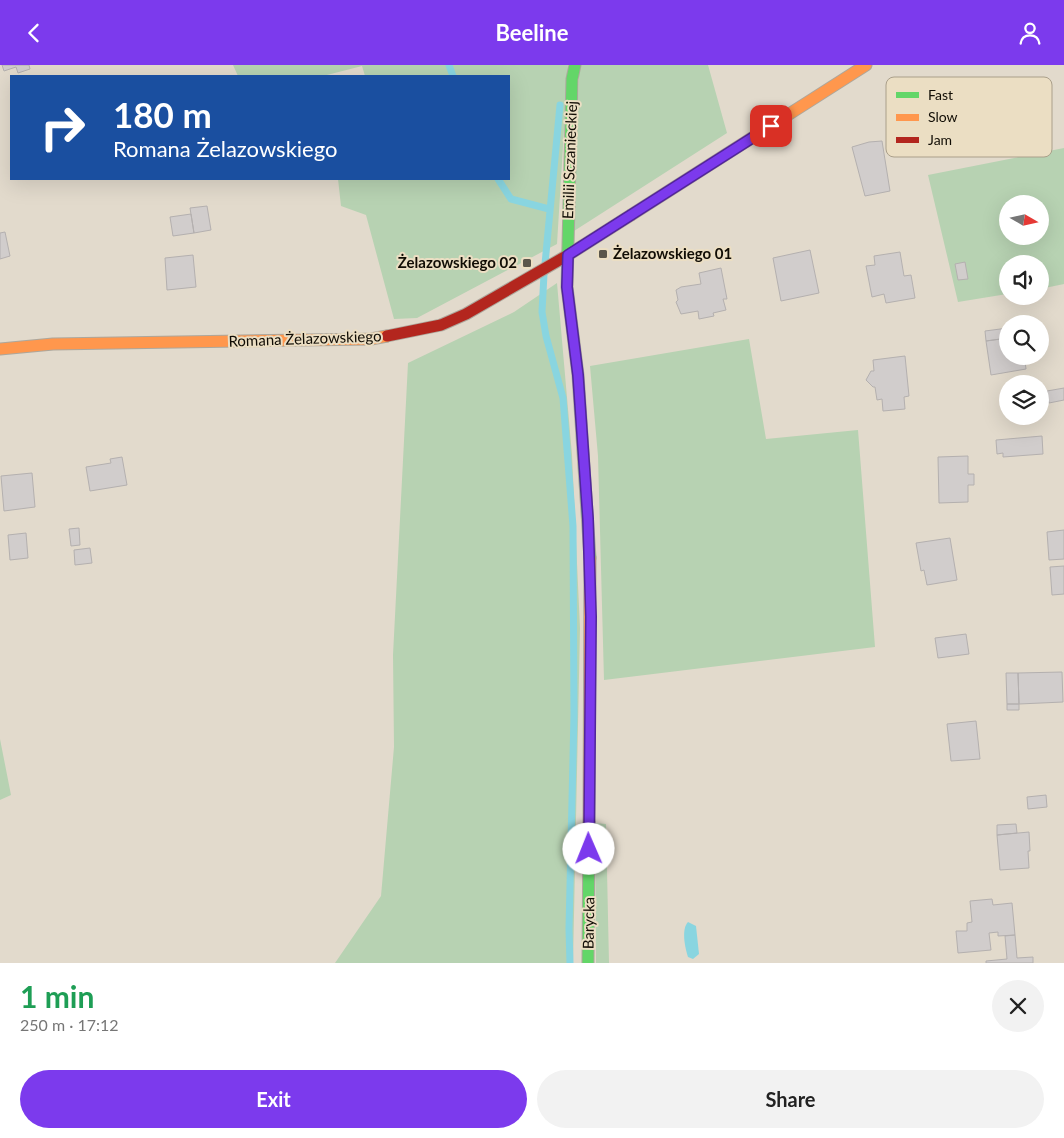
<!DOCTYPE html>
<meta charset="utf-8">
<style>
body{margin:0;font-family:Lato,sans-serif;background:#f2f2f2;color:#222;height:100vh;display:flex;flex-direction:column;font-size:19px;white-space:nowrap}
*{box-sizing:border-box;margin:0}
p{font-size:16px;color:#767676}
.icon{flex:none;width:28px;height:28px;fill:none;stroke:currentColor;stroke-width:2;stroke-linecap:round;stroke-linejoin:round}
.map{position:relative;height:898px;overflow:hidden}
.drawer{display:flex;flex-direction:column;background:#fff;flex:1}
.drawer>*{flex:none}
.guide{position:absolute;left:10px;top:10px;width:500px;height:105px;border-radius:0px;box-shadow:0 5px 20px #0002;background:#1a4fa0;color:#fff;overflow:hidden}
.needle{width:32px;rotate:99deg}
.fabs{position:absolute;left:999px;top:130px;display:grid;gap:10px}
.fabs a{display:grid;place-items:center;width:50px;height:50px;border-radius:50%;background:#fff;box-shadow:0 5px 20px #0002;font-size:25px}
.pin{position:absolute;display:grid;place-items:center;width:42px;height:42px;color:#fff;margin:-21px;border-radius:10px;box-shadow:0 2px 8px #0006}
.me{position:absolute;width:55px;margin:-28px;rotate:359deg;stroke-linejoin:round;filter:drop-shadow(0 0 4px #0008)}
.turn{display:flex;align-items:center;gap:18px;height:105px;padding:0 20px;font-size:22px}
.turn .icon{width:65px;height:65px;stroke-width:2.5}
.turn b{display:block;font-size:35px;line-height:42px}
.round{display:grid;place-items:center;flex:none;width:52px;height:52px;border-radius:26px;background:#f2f2f2}
.summary{display:flex;align-items:center;justify-content:space-between;height:85px;padding:0 20px}
h1{font-size:30px;font-weight:700;line-height:38px;color:#1e9e55}
.button{display:flex;gap:10px;margin-top:auto;padding:10px 20px}
.button a{flex:1;height:58px;border-radius:30px;background:#7c3aed;color:#fff;font-size:20px;font-weight:700;line-height:58px;text-align:center}
.button a+a{background:#f2f2f2;color:#222}
header{display:flex;justify-content:space-between;align-items:center;height:65px;padding:0 20px;background:#7c3aed;color:#fff;font-size:22px;font-weight:700}
.map>svg:first-child{display:block}
.green{fill:#b7d2b2;fill-rule:evenodd}
.water{fill:#89d5e0}
.lines{fill:none;stroke-linecap:round;stroke-linejoin:round}
.stream{stroke:#89d5e0;stroke-width:7}
.building{fill:#d1cdcc;stroke:#b4b0af}
.fast-casing{stroke:#ada79c;stroke-width:13}
.slow-casing{stroke:#ada79c;stroke-width:13}
.jam-casing{stroke:#ada79c;stroke-width:13}
.fast{stroke:#63d668;stroke-width:11}
.slow{stroke:#ff974d;stroke-width:11}
.jam{stroke:#b3261e;stroke-width:11}
.route-casing{stroke:#51269a;stroke-width:12}
.route{stroke:#7c3aed;stroke-width:9}
.poi-dot{fill:#5a554b;stroke:#ebdec3;stroke-width:2}
.labels{text-anchor:middle;stroke-width:4;stroke-linejoin:round;paint-order:stroke}
.street-label{font-size:15px;fill:#110d05;stroke:#ebdec3}
.poi-label{font-size:15px;font-weight:bold;fill:#110d05;stroke:#ebdec3;text-anchor:start}
.key{fill:#ebdec3;stroke:#aa9f8a;stroke-width:1}
.key-label{font-size:14px;fill:#110d05}
</style>
<header><svg class="icon" aria-label="back" viewBox="0 0 24 24"><path d="M15 5l-7 7 7 7"/></svg>Beeline<svg class="icon" aria-label="person" viewBox="0 0 24 24"><circle cx="12" cy="8" r="4"/><path d="M4 21q1-7 8-7t8 7"/></svg></header>
<div class="map">
<svg width="1064" height="898" viewBox="0 0 1064 898">
<rect width="100%" height="100%" fill="#e2dacc"/>
<path class="green" d="M233 0H568L557 179 417 253 394 254 366 150 341 141 338 114H509V11H365L362 1 323 11H238Z
M579 0H708L727 68 574 166Z
M1064 83V219L1040 224V199H1008L1007 229 958 237 928 110ZM1008 139H1040V171H1008Z
M557 218 572 390 580 563 573 898H335L381 831 394 682 393 590 408 298 514 247Z
M749 274 766 374 858 365 875 582 604 615 598 391 590 301Z
M0 674 11 730 0 735Z
M595 758 606 759 609 898H596Z"/>
<path class="water" d="M688 857 696 861 699 889 693 894 688 892C685 883 681 864 688 857Z"/>
<g class="lines">
<path class="stream" d="M449 0 453 11
M498 114 511 134 549 144
M545 199 560 40
M544 209 542 247 546 271 563 333 573 461 574 650 569 864 570 898"/>
</g>
<path class="building" d="M2 0H29L30 4 18 8 16 2 4 6Z
M882 76 890 126 865 131 852 82 869 77Z
M207 141 211 165 194 168 190 143Z
M191 149 194 168 173 171 170 152Z
M5 167 10 191 0 194V168Z
M810 185 819 228 781 236 773 193Z
M900 187 904 211 911 210 915 233 886 238 884 229 872 232 866 201 875 200 874 191Z
M193 190 196 222 167 225 165 193Z
M965 197 968 214 958 215 955 199Z
M721 203 727 234H723L726 245 713 248 714 251 699 254 698 246 681 249 676 237 678 235 676 225 681 222 701 219 699 208Z
M1008 263V273L986 276 985 266Z
M1008 273V291H1031V295L1025 296 1026 304 991 310 986 276Z
M905 291 909 331 904 332 905 344 883 346 882 334 877 335 875 322H873L866 315 871 306H874L873 295Z
M1064 323V335L1049 338 1047 326Z
M1042 371 1043 389 1003 392V388L997 389 996 375Z
M968 391V409H974V420H968V437L939 438 938 392Z
M122 392 127 420 90 426 86 402 111 398 110 394Z
M32 408 35 442 4 446 1 411Z
M79 463 80 480 71 481 69 464Z
M1064 465V494L1049 495 1047 467Z
M26 468 28 493 10 495 8 470Z
M950 473 957 515 927 520 924 505 921 506 916 478Z
M90 483 92 498 75 500 74 485Z
M1064 501V529L1052 530 1050 502Z
M966 569 969 589 938 593 935 573Z
M1062 607 1063 637 1019 639 1018 608Z
M1006 608H1018L1019 639H1007Z
M1007 639H1019V645H1007Z
M976 656 980 694 951 696 947 659Z
M1046 730 1047 742 1028 744 1027 732Z
M1016 759 1017 768 997 770V760Z
M1029 767 1030 786H1028L1029 803 1000 805 997 770Z
M992 834 993 840 1012 838 1015 870 998 871V867L989 868 991 885 958 888 956 866H967V858L972 857 970 836Z
M1015 870 1017 893 1033 892V898H986V896L1007 894 1005 871Z"/>
<g class="lines">
<defs>
<path id="fast" d="M575 0 572 14 567 222 578 310 590 493
M588 898 589 758"/>
<path id="slow" d="M631 150 866 0
M0 284 53 279 371 274 387 271
M589 758 590 493"/>
<path id="jam" d="M387 271 441 260 466 249 568 190 631 150"/>
</defs>
<use href="#fast" class="fast-casing"/>
<use href="#slow" class="slow-casing"/>
<use href="#jam" class="jam-casing"/>
<use href="#fast" class="fast"/>
<use href="#slow" class="slow"/>
<use href="#jam" class="jam"/>
</g>
<g class="lines">
<defs>
<path id="route" d="M589 784 591 552 588 454 578 310 567 222 568 190 771 61"/>
</defs>
<use href="#route" class="route-casing"/>
<use href="#route" class="route"/>
</g>
<g class="poi-dot">
<rect x="598" y="184" width="10" height="10" rx="2.5"/>
<rect x="522" y="193" width="10" height="10" rx="2.5"/>
</g>
<g class="labels">
<g class="street-label">
<text transform="translate(570 95) rotate(-88)" y="5">Emilii Sczanieckiej</text>
<text transform="translate(305 274) rotate(-2)" y="5">Romana Żelazowskiego</text>
<text transform="translate(589 858) rotate(-89)" y="5">Barycka</text>
</g>
<g class="poi-label">
<text x="613" y="194">Żelazowskiego 01</text>
<text x="517" y="203" text-anchor="end">Żelazowskiego 02</text>
</g>
</g>
<rect x="886" y="12" width="166" height="80" rx="8" class="key"/>
<rect x="896" y="27" width="23" height="6" fill="#63d668"/>
<rect x="896" y="49" width="23" height="7" fill="#ff974d"/>
<rect x="896" y="72" width="23" height="6" fill="#b3261e"/>
<g class="key-label">
<text x="928" y="35">Fast</text>
<text x="928" y="57">Slow</text>
<text x="928" y="80">Jam</text>
</g>
</svg>
<div class="fabs">
<a><svg class="needle" viewBox="-14 -14 28 28"><path d="M0-13l5 13h-10z" fill="#e53935"/><path d="M0 13l5-13h-10z" fill="#767676"/></svg></a>
<a><svg class="icon" aria-label="sound" viewBox="0 0 24 24"><path d="M4 9h4l5-4v14l-5-4H4zM17 9q2 3 0 6"/></svg></a>
<a><svg class="icon" aria-label="search" viewBox="0 0 24 24"><circle cx="10" cy="10" r="6"/><path d="M15 15l6 6"/></svg></a>
<a><svg class="icon" aria-label="layers" viewBox="0 0 24 24"><path d="M12 4l9 5-9 5-9-5zM3 14l9 5 9-5"/></svg></a>
</div>
<div class="pin" style="left:771px;top:61px;background:#d93025"><svg class="icon" aria-label="arrive" viewBox="0 0 24 24"><path d="M6 21V4h12l-3 4 3 4H6"/></svg></div>
<svg class="me" style="left:589px;top:784px" viewBox="-20 -20 40 40"><circle r="19" fill="#fff"/><path d="M0-13L10 11 0 6-10 11z" fill="#7c3aed"/></svg>
<div class="guide">
<div class="turn"><svg class="icon" aria-label="right" viewBox="0 0 24 24"><path d="M7 20v-9h11M14 6l5 5-5 5"/></svg><div><b>180 m</b>Romana Żelazowskiego</div></div>
</div>
</div>
<section class="drawer">
<div class="summary"><div><h1>1 min</h1><p>250 m · 17:12</p></div><a class="round"><svg class="icon" aria-label="close" viewBox="0 0 24 24"><path d="M6 6l12 12M18 6L6 18"/></svg></a></div>
<div class="button"><a>Exit</a><a>Share</a></div>
</section>
